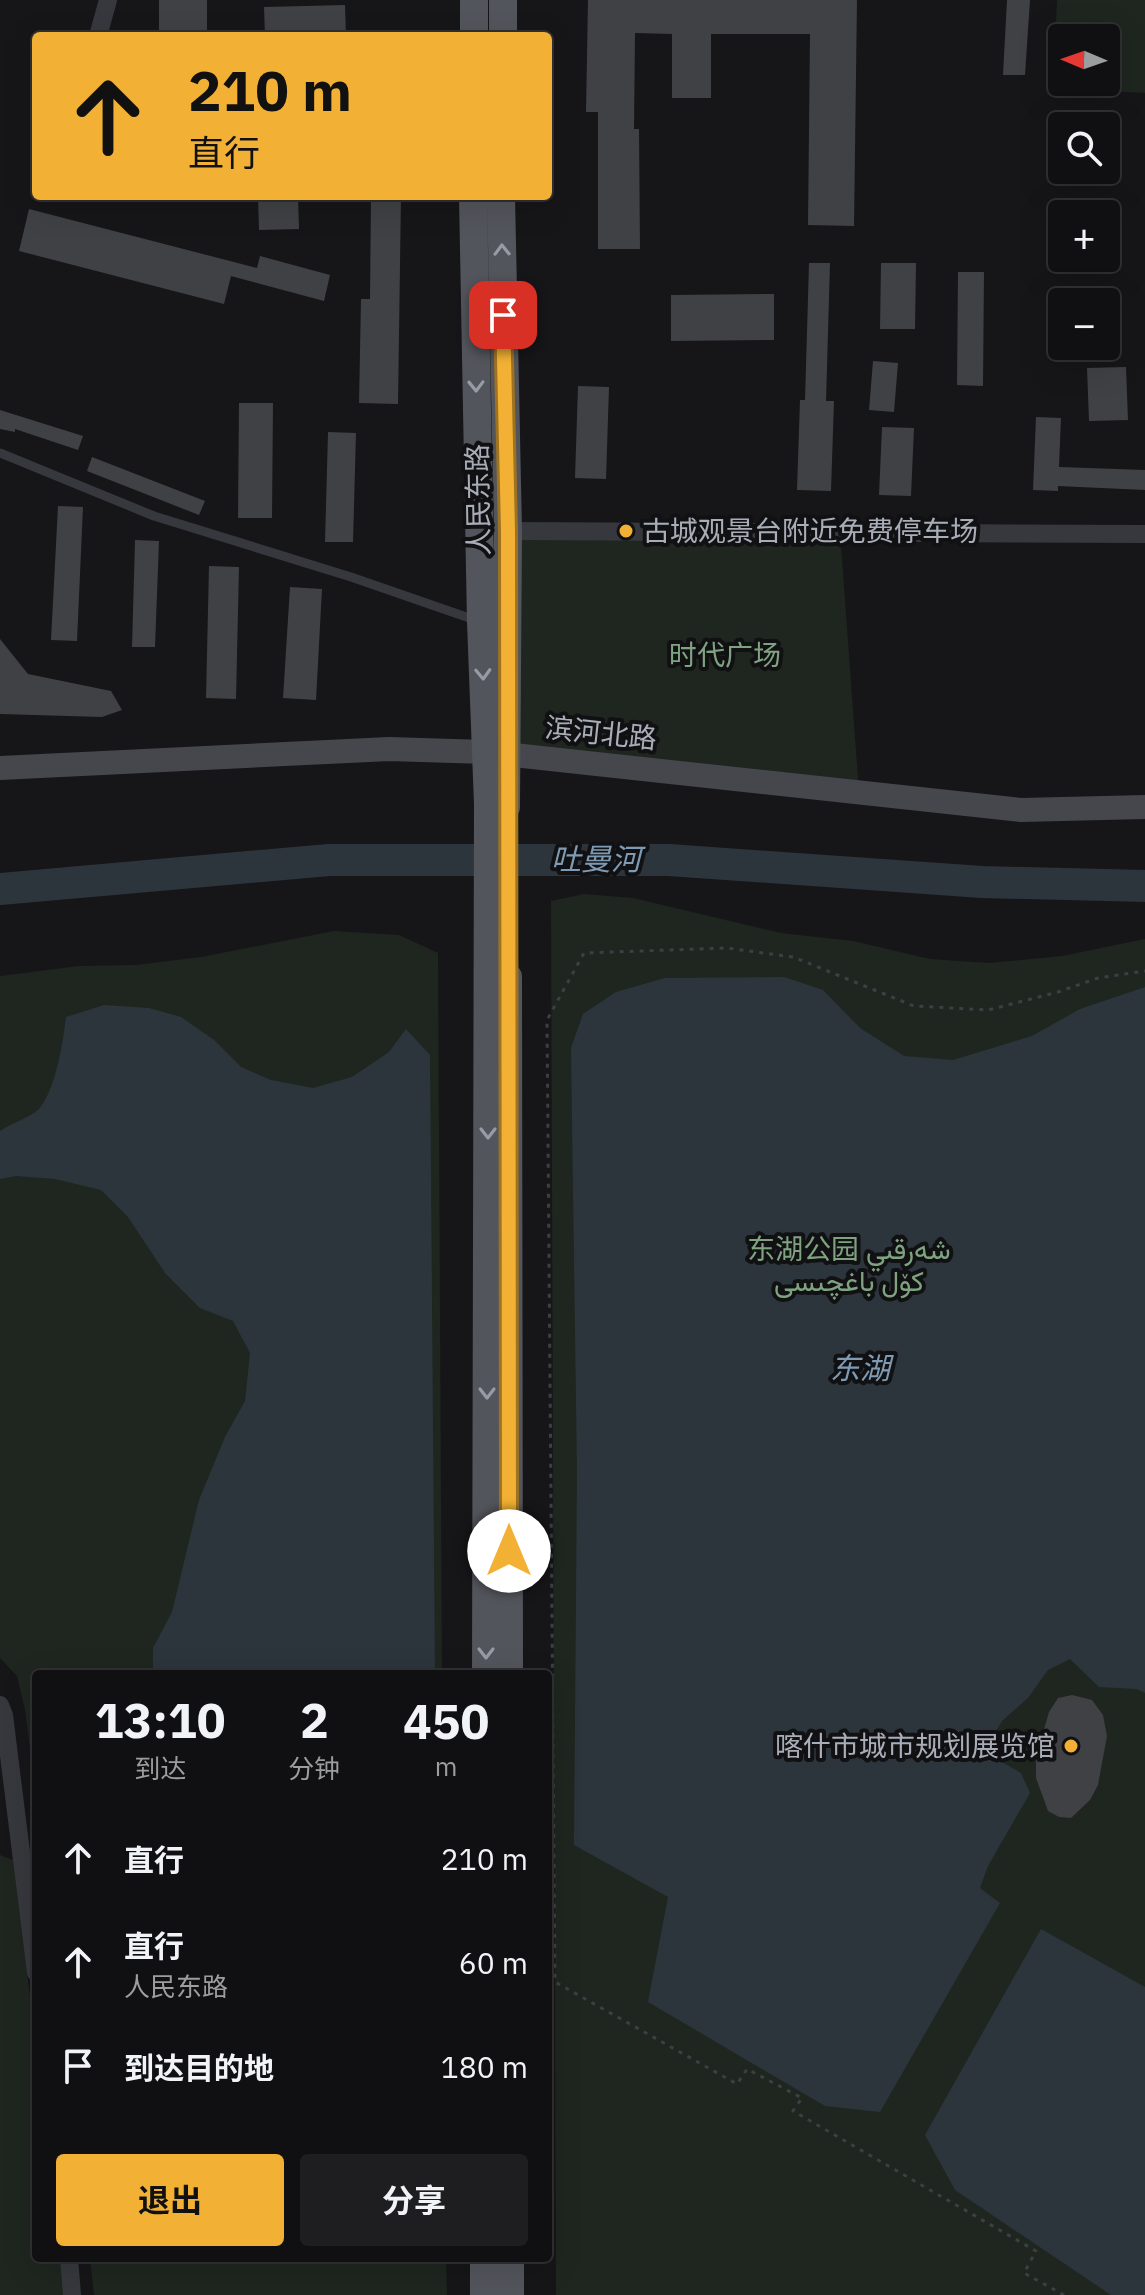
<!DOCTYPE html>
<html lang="zh">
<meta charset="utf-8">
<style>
body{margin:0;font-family:"IBM Plex Sans",Vazirmatn,"Noto Sans SC",sans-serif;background:#1e1e20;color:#f1f3f6;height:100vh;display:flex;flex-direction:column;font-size:30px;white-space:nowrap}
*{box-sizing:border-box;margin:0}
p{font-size:26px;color:#9c9d9f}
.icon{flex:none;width:44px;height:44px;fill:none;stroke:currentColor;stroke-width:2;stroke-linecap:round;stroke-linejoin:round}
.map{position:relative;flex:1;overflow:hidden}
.details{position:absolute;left:32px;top:1670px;width:520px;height:592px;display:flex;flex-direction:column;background:#101012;border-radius:8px;box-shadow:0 8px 32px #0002,0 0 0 2px #303032}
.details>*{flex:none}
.hud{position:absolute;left:32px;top:32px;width:520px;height:168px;border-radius:8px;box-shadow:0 8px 32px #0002,0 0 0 2px #303032;background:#f2b134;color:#111;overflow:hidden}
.needle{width:52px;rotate:272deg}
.controls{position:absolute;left:1048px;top:24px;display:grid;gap:16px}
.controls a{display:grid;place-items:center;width:72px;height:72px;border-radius:8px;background:#101012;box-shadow:0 8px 32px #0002,0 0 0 2px #303032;font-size:40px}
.pin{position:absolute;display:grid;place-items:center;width:68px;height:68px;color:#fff;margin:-34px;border-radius:16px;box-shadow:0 4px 12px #0006}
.me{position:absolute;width:88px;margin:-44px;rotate:0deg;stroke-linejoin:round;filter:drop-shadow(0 0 6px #0008)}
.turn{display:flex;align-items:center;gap:28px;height:168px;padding:0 24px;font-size:36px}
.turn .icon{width:104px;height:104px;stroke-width:2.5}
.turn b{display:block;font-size:56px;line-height:68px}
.eta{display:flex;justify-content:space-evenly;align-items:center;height:136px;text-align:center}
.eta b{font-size:48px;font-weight:700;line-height:56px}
.action{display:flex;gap:16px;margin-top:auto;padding:16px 24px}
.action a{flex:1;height:92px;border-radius:8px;background:#f2b134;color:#111;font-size:32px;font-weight:700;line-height:92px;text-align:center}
.action a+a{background:#1e1e20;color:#f1f3f6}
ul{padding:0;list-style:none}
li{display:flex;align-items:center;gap:24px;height:104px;padding:0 24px}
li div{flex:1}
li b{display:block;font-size:30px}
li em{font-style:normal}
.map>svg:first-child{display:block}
.green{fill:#1e261f;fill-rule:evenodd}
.water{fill:#2c353c}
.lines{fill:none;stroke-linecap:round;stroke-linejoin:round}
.river{stroke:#2c353c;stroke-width:32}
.building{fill:#404145}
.path{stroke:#3d3f44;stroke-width:3;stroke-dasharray:4 6;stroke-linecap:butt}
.lane{stroke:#37383d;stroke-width:9}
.street{stroke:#37383d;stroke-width:18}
.secondary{stroke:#45474d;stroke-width:24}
.primary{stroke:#53555c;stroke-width:28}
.oneway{stroke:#979ba6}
.route-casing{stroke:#9d7322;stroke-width:20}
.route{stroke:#f2b134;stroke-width:14}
.poi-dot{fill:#f2b134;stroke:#111113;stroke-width:3}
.labels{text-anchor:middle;stroke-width:8;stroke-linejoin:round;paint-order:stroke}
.street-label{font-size:28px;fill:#a8adb8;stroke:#111113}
.poi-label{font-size:28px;fill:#a8adb8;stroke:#111113;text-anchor:start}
.park-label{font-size:28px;fill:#7fa381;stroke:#111113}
.water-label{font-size:30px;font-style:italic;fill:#7f9bb3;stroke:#111113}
</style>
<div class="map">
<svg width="1145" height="2295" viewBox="0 0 1145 2295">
<rect width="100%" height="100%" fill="#161618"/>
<path class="green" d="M1057 0H1145V93L1053 88ZM1062 38H1106V82H1062Z
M508 531 840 532 859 792 506 753Z
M584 894 633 898 781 933 853 941 930 959 990 963 1062 956 1145 939V2295H556L551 901Z
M334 931 399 935 438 953 442 1674H36V1795L25 1710 17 1676 0 1658V976L79 966 136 965 201 957Z
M0 1855 13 1860 36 2045V2258H63L65 2295H0Z
M90 2258H446L447 2295H94Z"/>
<path class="water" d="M784 977 823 990 860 1028 904 1056 953 1060 1032 1036 1080 1009 1145 987V1693L1137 1689 1099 1687 1070 1659 1048 1670 1028 1698 1002 1721 989 1743 1002 1762 1021 1773 1030 1793 988 1866 980 1888 1000 1903 880 2112 825 2106 648 2002 668 1897 574 1845 577 1471 571 1048 583 1014 616 992 665 978Z
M104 1005 149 1008 181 1017 214 1040 241 1067 271 1080 313 1088 352 1077 389 1052 406 1029 430 1055 435 1674H153V1648L172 1612 199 1500 225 1437 245 1401 250 1353 233 1321 200 1308 165 1273 128 1217 101 1190 55 1179 16 1176 0 1179V1131C11 1123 30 1118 39 1109 56 1089 63 1042 66 1017Z
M1041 1929 1145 1987V2295H1111L955 2190 925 2135Z"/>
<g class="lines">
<path class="river" d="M0 889 329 860H669L982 882 1145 886"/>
</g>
<path class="building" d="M159 0H207V36H159Z
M588 0H857L854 226 808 225 810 34H711V98H672V34L635 33 634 129H639L640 249H598V112H586Z
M1007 0H1030L1025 75H1003Z
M345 5 346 36H265L264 7Z
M258 196H298L299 229 259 230Z
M371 196H401L398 404 359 403 361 299H370Z
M29 209 257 268 260 256 330 275 324 301 231 276 224 304 19 251Z
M809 263H830L826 401H834L831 491 797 490 800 400H805Z
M881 263H916L915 329H880Z
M958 272H984L983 386 957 385Z
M774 294V340L671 341V295Z
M873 361 898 363 894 412 869 410Z
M1126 367 1128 420 1089 421 1087 368Z
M578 386 609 387 606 479 575 478Z
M239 403H273L272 518H238Z
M0 410 83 436 78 450 15 429V432L0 429Z
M1036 417 1061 418 1059 467 1145 470V490L1058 486V491L1033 490Z
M882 427 914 428 911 496 879 495Z
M328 432 356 433 353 542H325Z
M92 457 205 501 199 515 87 471Z
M58 506 83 507 77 641 51 640Z
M135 540 159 541 155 647H132Z
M209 566 239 567 236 699 206 698Z
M290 587 322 589 316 700 283 698Z
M0 639 28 674 111 691 122 710 102 717 0 714Z
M1072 1695 1092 1700 1103 1715 1107 1736 1098 1785 1090 1800 1071 1818 1059 1817 1048 1811 1036 1778V1757L1049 1712 1058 1698Z"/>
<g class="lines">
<path class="path" d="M1064 2295 1024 2273 1036 2251 793 2111 802 2098 747 2069 737 2084 555 1982 547 1020 584 953 727 948 793 957 914 1006 988 1010 1058 992 1098 978 1145 971"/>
<path class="lane" d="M0 453 154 516 351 577 478 621"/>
<path class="street" d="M98 36 108 0
M508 531 1145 534
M0 1705 4 1715 36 1973
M69 2258 72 2295"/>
<path class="secondary" d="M0 768 389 749 486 752 1021 810 1145 807"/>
<path class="primary" d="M474 36V0
M503 36V0
M473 196 481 622 488 804 486 1674
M501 196 508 531 506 807
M508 977 509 1674
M510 2258V2295
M484 2295V2258"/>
</g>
<defs><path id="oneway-chevron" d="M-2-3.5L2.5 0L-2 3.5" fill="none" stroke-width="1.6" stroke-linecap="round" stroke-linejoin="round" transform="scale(2)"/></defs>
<g class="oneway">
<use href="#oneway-chevron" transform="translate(502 250) rotate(-91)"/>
<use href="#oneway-chevron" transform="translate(476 386) rotate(89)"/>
<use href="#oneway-chevron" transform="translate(483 674) rotate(88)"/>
<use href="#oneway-chevron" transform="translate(488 1133) rotate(90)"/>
<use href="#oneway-chevron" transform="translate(487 1393) rotate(90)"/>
<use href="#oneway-chevron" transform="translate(486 1653) rotate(90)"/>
</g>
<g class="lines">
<defs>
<path id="route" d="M503 315 508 531 509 1551"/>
</defs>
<use href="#route" class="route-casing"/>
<use href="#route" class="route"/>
</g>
<g class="poi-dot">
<circle cx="626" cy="531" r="8"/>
<circle cx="1071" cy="1746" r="8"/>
</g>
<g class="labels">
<g class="street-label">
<text transform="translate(478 500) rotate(-91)" y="10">人民东路</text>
<text transform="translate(601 733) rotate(6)" y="10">滨河北路</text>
</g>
<g class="poi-label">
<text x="642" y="541">古城观景台附近免费停车场</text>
<text x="1055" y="1756" text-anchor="end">喀什市城市规划展览馆</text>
</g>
<g class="park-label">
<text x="725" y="665">时代广场</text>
<text x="849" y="1259">东湖公园 شەرقىي<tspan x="849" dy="32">كۆل باغچىسى</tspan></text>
</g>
<g class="water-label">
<text x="596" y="870">吐曼河</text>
<text x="860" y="1379">东湖</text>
</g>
</g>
</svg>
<div class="controls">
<a><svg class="needle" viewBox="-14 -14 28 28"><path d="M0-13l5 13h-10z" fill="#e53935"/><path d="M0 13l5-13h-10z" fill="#9c9d9f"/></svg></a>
<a><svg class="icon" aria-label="search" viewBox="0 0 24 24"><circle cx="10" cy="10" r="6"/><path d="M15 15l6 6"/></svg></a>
<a>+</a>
<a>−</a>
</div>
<div class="pin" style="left:503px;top:315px;background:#d93025"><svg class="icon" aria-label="arrive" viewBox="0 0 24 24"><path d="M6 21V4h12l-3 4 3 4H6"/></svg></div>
<svg class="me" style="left:509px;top:1551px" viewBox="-20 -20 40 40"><circle r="19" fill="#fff"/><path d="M0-13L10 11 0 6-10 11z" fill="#f2b134"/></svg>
<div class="hud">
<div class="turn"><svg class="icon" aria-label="ahead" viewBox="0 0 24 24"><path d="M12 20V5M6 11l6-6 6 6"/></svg><div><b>210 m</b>直行</div></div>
</div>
<section class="details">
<div class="eta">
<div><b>13:10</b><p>到达</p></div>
<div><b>2</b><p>分钟</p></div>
<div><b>450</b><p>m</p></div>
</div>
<ul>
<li><svg class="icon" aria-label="ahead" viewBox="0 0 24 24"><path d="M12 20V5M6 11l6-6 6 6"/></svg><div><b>直行</b></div><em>210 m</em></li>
<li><svg class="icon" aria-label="ahead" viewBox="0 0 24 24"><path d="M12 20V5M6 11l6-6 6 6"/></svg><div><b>直行</b><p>人民东路</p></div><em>60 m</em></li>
<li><svg class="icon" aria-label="arrive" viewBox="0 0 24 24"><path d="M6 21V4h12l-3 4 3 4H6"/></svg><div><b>到达目的地</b></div><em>180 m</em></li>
</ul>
<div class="action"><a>退出</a><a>分享</a></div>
</section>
</div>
